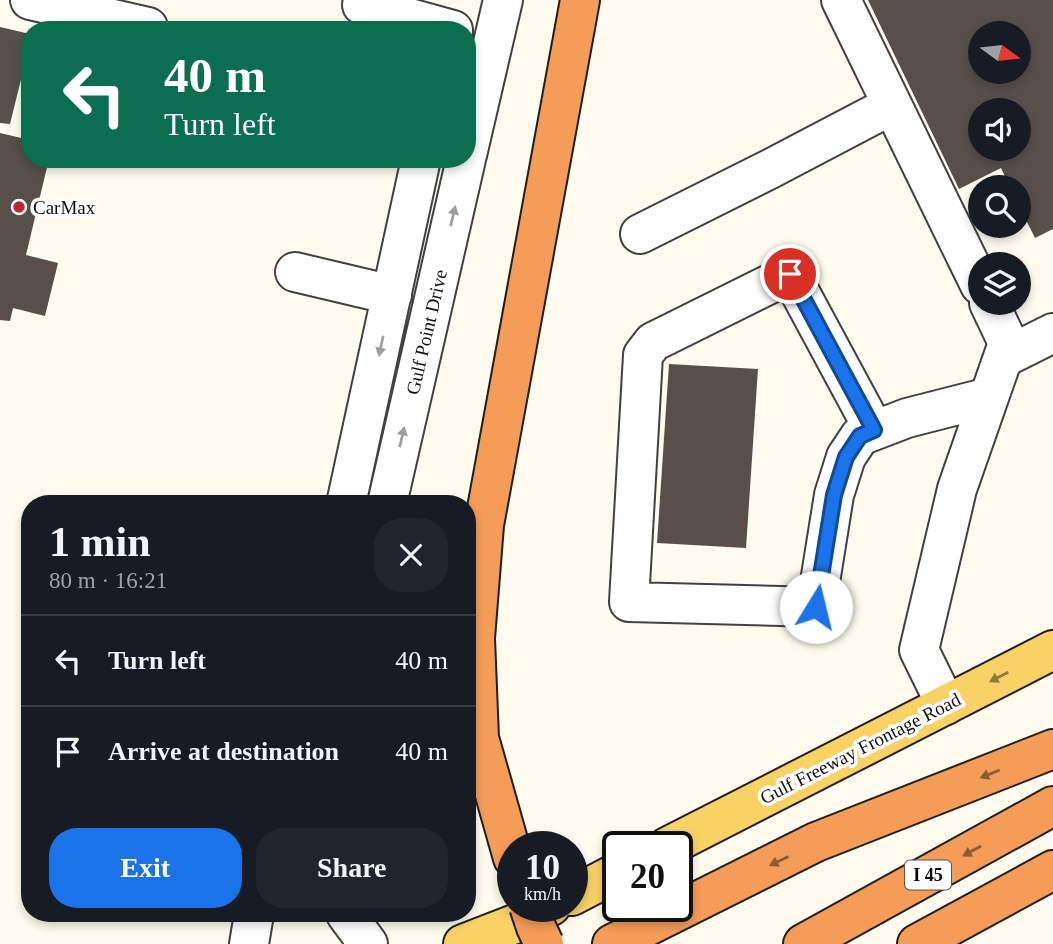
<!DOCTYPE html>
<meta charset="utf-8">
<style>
body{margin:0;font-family:Georgia,serif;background:#20242c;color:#f1f3f6;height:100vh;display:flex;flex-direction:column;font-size:26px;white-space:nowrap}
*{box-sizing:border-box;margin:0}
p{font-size:23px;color:#9ea1a6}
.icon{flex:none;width:38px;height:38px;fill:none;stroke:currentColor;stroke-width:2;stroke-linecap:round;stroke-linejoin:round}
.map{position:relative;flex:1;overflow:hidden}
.sheet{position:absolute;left:21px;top:495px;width:455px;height:427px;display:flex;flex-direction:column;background:#171b24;border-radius:28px;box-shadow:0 4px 10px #0003}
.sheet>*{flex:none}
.guide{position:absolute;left:21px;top:21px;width:455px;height:147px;border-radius:28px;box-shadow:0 4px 10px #0003;background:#0b6e4f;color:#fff;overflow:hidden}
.needle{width:46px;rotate:105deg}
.tools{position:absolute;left:968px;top:21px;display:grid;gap:14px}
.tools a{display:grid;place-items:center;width:63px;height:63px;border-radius:50%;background:#171b24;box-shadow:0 4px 10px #0003;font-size:35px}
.speed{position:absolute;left:497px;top:831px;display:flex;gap:14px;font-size:35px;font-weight:700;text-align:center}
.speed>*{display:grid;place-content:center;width:91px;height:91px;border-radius:50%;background:#171b24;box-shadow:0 4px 10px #0003;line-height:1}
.speed small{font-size:18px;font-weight:400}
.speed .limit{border:4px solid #111;border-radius:10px;background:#fff;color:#111}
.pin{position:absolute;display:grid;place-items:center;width:60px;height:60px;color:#fff;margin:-30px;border:4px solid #fff;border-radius:50%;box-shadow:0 2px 7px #0007}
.me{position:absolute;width:77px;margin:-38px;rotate:9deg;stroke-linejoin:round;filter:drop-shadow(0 0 5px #0008)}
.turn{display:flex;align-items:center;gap:24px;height:147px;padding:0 28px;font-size:32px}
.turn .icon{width:91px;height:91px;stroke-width:2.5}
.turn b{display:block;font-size:49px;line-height:60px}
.round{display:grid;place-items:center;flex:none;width:74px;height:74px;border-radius:28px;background:#20242c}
.headline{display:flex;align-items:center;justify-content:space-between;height:119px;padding:0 28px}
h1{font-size:42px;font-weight:600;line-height:52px}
.button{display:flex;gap:14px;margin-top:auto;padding:14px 28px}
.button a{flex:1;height:80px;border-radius:28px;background:#1a73e8;color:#fff;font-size:28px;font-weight:600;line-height:80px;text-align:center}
.button a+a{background:#20242c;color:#f1f3f6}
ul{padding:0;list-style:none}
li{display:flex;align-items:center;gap:21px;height:91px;padding:0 28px;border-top:2px solid #363941}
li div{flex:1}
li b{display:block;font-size:26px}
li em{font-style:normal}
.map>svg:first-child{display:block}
.building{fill:#574f4a;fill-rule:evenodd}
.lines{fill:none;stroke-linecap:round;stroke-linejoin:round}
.minor-casing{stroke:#414141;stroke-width:42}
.major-casing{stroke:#1f1f1f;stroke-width:42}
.highway-casing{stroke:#1f1f1f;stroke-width:42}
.minor{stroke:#fff;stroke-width:38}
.major{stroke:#f9d266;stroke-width:38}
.highway{stroke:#f49c58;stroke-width:38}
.highway-bridge-casing{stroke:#1f1f1f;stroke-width:42;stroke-linecap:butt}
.highway-bridge{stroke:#f49c58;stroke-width:38}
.oneway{fill:#9f9f9f}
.oneway2{fill:#8f7a3e}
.oneway3{fill:#8c5c37}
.route-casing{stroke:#114b97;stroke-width:18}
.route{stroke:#1a73e8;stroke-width:12}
.poi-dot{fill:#bf252f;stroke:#fff;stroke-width:2.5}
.labels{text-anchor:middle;stroke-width:7;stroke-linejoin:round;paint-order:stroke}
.shield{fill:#fff;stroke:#565656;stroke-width:2}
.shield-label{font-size:18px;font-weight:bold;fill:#0e0e0e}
.poi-label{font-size:19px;fill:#0e0e0e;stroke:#fff;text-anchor:start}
.street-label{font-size:19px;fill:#0e0e0e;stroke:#fff}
</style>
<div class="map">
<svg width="1053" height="944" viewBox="0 0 1053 944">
<rect width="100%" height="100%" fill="#fffcef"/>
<path class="building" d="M868 0H1053V229L1035 238 1018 204V187H1010L1001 168 959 189ZM980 33H1018V72H980ZM980 110H1018V149H980Z
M0 27 30 34V43L10 124 0 123Z
M0 133 30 140V159H49L26 255 58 263 45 316 13 308 10 321 0 320Z
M669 364 758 369 746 548 657 543Z"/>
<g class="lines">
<defs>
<path id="minor" d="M30 0 148 27
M841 0 980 285
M362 5 453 30
M467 155 503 0
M640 234 770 169 892 105
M295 272 392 295
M1003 358 1053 333
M874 430 790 274 653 342 643 355 629 602 816 607 834 495 846 457 860 436 907 418 989 397
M346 504 421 159
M387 504 466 159
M946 705 919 650 957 489 1008 343 989 303
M346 914 368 944
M249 944 254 914"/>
<path id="major" d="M667 847 1053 650
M572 896 618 872
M463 944 525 920 551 906"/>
<path id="highway" d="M513 858 479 738 475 638 484 525 580 0
M612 944 816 842 1053 749
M803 944 1053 806
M917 944 1053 870"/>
</defs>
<use href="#minor" class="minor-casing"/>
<use href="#major" class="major-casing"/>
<use href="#highway" class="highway-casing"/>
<use href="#minor" class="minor"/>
<use href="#major" class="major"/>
<use href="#highway" class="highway"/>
<defs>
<path id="highway-bridge" d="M529 906 536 927 544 944"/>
</defs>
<use href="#highway-bridge" class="highway-bridge-casing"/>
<use href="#highway-bridge" class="highway-bridge"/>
</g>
<defs><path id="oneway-solid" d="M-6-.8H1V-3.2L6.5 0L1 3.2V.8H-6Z" transform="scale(1.75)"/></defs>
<g class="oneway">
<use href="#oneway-solid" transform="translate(453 216) rotate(-77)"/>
<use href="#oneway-solid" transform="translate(381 346) rotate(102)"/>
<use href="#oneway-solid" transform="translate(402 437) rotate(-77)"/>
</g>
<use class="oneway2" href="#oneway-solid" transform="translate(999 677) rotate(153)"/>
<g class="oneway3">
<use href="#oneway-solid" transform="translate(990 774) rotate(158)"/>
<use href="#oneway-solid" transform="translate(972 851) rotate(151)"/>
<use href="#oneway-solid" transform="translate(779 861) rotate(154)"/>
</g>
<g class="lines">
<defs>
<path id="route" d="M790 274 874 430 860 436 846 457 834 495 816 607"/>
</defs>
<use href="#route" class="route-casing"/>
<use href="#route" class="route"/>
</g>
<circle class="poi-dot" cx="19" cy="207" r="7"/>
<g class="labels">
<rect class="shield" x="905" y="860.5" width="46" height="29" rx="5"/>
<g class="shield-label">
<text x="928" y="881">I 45</text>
</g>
<g class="poi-label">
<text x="33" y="214">CarMax</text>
</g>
<g class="street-label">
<text transform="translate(426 332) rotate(-77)" y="7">Gulf Point Drive</text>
<text transform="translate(860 748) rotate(-27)" y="7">Gulf Freeway Frontage Road</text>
</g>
</g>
</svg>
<div class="tools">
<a><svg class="needle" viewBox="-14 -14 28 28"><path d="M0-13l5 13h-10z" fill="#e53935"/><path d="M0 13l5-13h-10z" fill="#9ea1a6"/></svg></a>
<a><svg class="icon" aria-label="sound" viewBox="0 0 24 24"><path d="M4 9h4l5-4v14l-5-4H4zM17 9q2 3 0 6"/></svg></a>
<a><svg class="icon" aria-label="search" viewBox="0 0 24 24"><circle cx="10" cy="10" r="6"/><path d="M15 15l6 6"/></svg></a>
<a><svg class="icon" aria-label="layers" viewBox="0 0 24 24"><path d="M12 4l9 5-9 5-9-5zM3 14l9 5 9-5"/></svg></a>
</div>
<div class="speed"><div>10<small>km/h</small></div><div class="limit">20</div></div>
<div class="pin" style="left:790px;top:274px;background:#d93025"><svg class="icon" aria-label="arrive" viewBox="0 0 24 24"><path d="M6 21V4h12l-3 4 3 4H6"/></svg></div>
<svg class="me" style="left:816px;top:607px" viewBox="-20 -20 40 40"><circle r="19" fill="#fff"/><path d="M0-13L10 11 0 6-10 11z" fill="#1a73e8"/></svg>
<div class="guide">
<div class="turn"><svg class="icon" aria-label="left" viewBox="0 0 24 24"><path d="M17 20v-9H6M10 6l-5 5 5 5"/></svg><div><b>40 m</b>Turn left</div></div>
</div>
<section class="sheet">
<div class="headline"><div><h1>1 min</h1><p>80 m · 16:21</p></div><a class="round"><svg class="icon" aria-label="close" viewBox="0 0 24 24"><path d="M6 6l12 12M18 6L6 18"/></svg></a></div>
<ul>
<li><svg class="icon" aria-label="left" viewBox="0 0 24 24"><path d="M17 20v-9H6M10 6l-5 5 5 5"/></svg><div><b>Turn left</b></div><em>40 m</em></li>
<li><svg class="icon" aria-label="arrive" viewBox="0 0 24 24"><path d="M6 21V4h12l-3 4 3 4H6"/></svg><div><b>Arrive at destination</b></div><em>40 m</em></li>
</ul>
<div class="button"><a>Exit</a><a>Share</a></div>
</section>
</div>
